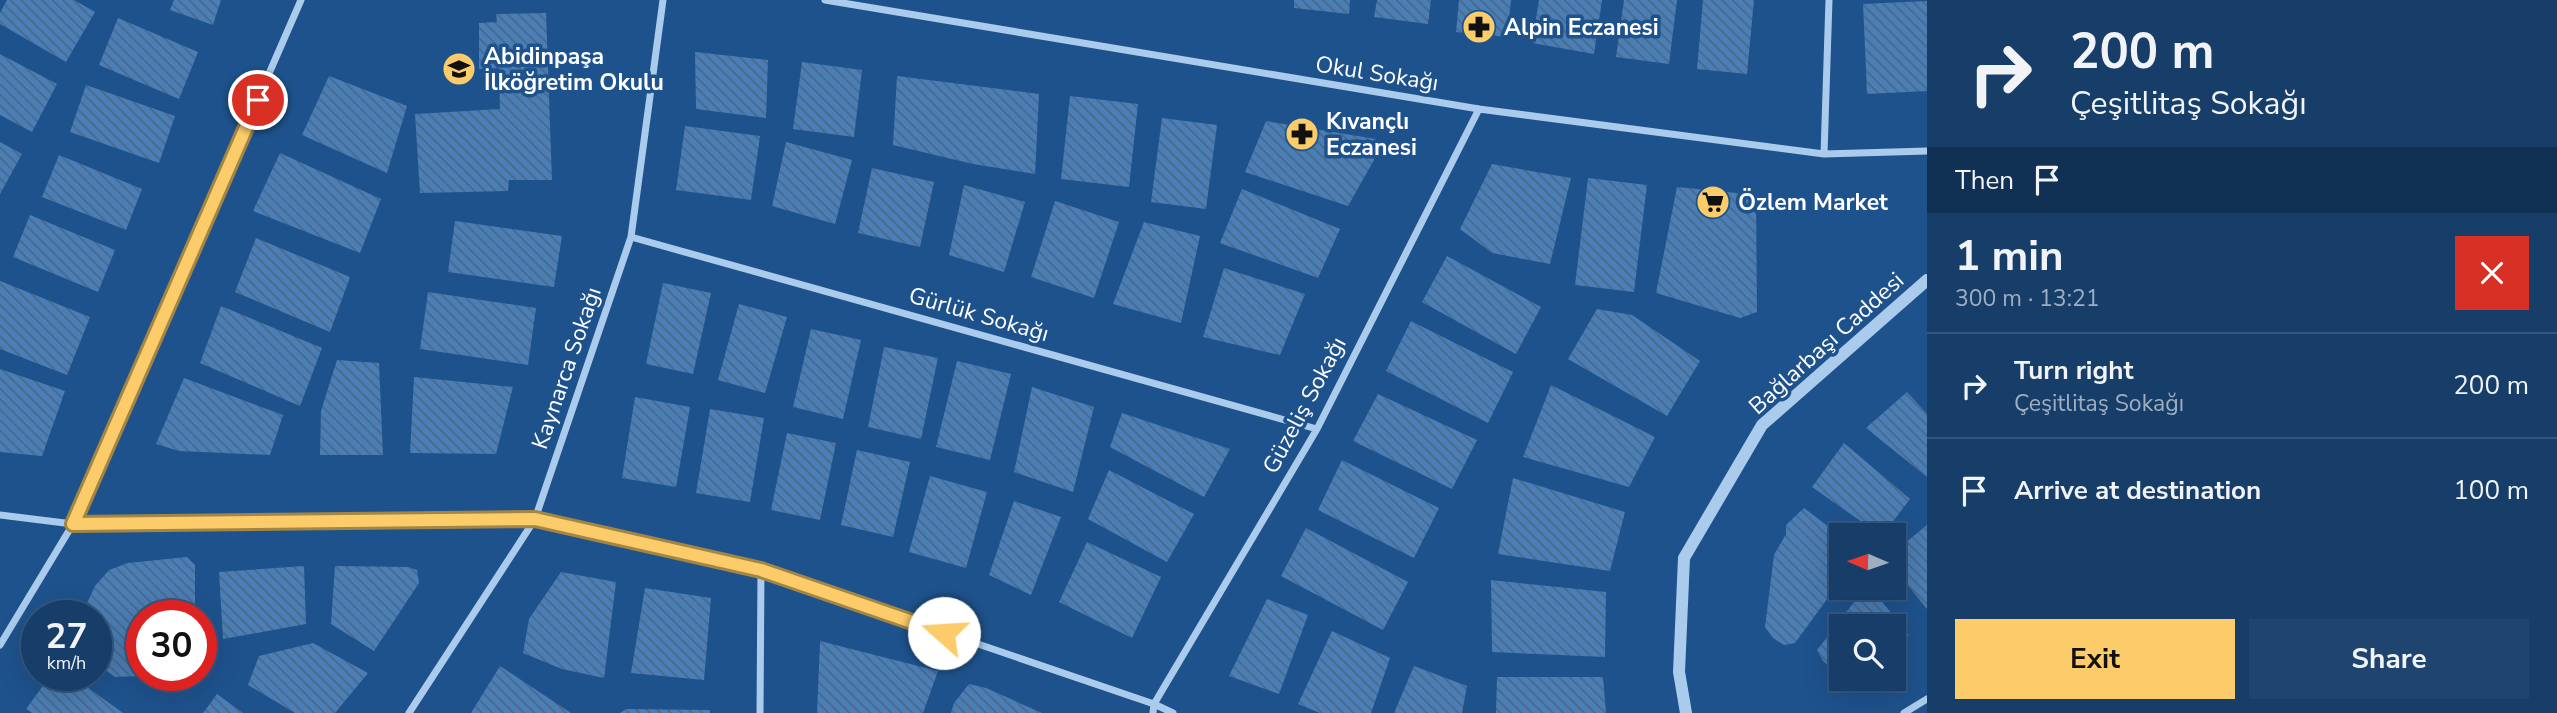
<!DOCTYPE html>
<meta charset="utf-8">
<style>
body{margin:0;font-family:"Nunito Sans",sans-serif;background:#1f456f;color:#f1f3f6;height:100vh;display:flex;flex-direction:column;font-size:26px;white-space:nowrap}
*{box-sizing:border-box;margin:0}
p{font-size:23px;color:#9eaec0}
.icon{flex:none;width:38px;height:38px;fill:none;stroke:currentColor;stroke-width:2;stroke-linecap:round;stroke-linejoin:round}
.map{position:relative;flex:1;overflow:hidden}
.drawer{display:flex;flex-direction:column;background:#163e69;width:630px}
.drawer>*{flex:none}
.guide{background:#163e69;color:#f1f3f6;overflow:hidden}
.needle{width:46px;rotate:272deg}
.controls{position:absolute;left:1829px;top:523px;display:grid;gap:14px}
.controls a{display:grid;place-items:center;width:77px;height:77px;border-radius:0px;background:#163e69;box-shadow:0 7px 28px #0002,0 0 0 2px #35577d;font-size:35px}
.speed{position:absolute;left:21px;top:600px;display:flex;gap:14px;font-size:35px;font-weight:700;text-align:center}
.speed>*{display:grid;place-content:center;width:91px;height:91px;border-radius:50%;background:#163e69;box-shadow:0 7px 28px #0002,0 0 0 2px #35577d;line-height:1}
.speed small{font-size:18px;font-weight:400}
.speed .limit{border:10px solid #d22;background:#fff;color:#111}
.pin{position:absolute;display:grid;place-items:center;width:60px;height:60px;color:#fff;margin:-30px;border:4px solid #fff;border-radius:50%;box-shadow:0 2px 7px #0007}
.me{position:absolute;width:77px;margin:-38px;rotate:289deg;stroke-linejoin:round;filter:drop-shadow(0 0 5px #0008)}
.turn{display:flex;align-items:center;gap:24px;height:147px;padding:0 28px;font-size:32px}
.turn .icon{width:91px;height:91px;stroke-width:2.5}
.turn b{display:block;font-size:49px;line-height:60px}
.then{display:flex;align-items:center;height:66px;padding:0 28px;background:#0003;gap:14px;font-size:26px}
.round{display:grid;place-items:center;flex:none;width:74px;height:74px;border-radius:0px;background:#1f456f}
.summary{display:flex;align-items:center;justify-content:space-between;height:119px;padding:0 28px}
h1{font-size:42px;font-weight:700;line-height:52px}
.primary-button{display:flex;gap:14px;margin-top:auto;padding:14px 28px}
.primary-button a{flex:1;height:80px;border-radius:0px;background:#fbcc69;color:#111;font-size:28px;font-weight:700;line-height:80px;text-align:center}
.primary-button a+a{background:#1f456f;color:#f1f3f6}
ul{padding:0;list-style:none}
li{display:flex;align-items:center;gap:21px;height:105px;padding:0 28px;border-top:2px solid #35577d}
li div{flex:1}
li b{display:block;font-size:26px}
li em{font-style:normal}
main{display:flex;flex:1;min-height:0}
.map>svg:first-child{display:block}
.building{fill:url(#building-back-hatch)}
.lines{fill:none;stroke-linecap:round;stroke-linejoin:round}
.minor{stroke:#aacbec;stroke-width:7}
.tertiary{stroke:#aacbec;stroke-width:12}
.route-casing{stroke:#a38544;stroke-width:18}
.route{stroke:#fbcc69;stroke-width:12}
.labels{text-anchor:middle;stroke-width:7;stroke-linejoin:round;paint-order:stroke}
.poi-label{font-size:23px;font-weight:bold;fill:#fff;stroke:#1e528c;text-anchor:start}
.street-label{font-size:23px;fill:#fff;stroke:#1e528c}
</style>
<main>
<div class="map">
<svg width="1927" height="713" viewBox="0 0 1927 713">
<defs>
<pattern id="building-back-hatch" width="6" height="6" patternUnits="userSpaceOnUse" patternTransform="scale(1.75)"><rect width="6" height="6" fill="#4a7eb6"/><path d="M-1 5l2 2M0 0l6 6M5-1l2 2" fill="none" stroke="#4b6886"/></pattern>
</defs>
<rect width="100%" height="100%" fill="#1e528c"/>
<path class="building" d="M7 0H74L95 12 66 62 0 24V13Z
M174 0H221L213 25 170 10Z
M1294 0H1350L1349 14 1294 8Z
M1377 0H1431L1428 24 1374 17Z
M1459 0H1511L1507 37 1456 32Z
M1539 0H1602L1594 54 1532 43Z
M1624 0H1677L1669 64 1616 57Z
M1703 0H1754L1747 74 1697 69Z
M1927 1V91L1867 94 1863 4Z
M546 13 552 180H509L508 191 420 193 415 114 500 109 499 68 479 69V23L497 22 496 14Z
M118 18 198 52 179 99 99 65Z
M695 52 768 60 766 118 696 109Z
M0 54 57 84 32 132 0 115Z
M802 62 862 70 854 137 793 129Z
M329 76 407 106 387 173 302 135Z
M897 76 1039 94 1035 174 973 164 893 145Z
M86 85 175 116 159 163 70 132Z
M1070 96 1138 104 1129 187 1061 179Z
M1162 118 1217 125 1206 209 1151 202Z
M1266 121 1376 139 1374 160 1348 206 1245 172Z
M685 126 760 136 751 200 676 190Z
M0 142 22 154 0 194Z
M786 142 852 160 835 224 772 206Z
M280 153 381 199 360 253 253 211Z
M59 155 142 189 126 230 42 197Z
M1492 164 1571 178 1550 264 1492 253 1460 229Z
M872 168 934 182 920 247 858 233Z
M1588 178 1647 185 1634 292 1575 285Z
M964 185 1025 202 1004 272 949 255Z
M1677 187 1756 195 1757 312 1740 318 1656 293Z
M1242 189 1340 229 1318 278 1220 243Z
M1055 201 1119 222 1094 298 1031 277Z
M30 215 115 250 98 292 13 257Z
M455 221 562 236 554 287 448 272Z
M1144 222 1200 236 1181 323 1113 304Z
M256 238 350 277 330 332 235 292Z
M1447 256 1541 307 1516 354 1422 302Z
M1224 268 1305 294 1280 355 1203 337Z
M0 281 90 317 67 375 0 349Z
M663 283 711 293 693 374 646 364Z
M428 292 536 308 528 365 420 349Z
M739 304 787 317 765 393 718 380Z
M221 306 322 348 300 406 200 363Z
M1597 309 1632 315 1700 361 1667 416 1568 359Z
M1411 321 1513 372 1488 423 1386 371Z
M811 329 861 340 843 419 793 407Z
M884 347 938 358 921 439 868 427Z
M337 360 379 363 383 455H320L321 411Z
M957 361 1011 374 990 460 936 447Z
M0 369 65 391 42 456 0 452Z
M414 377 513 387 496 454 410 453Z
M184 378 283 415 270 455 179 451 156 444Z
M1551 385 1655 437 1629 487 1523 457Z
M1032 387 1094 407 1073 492 1014 472Z
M1907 392 1927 414V477L1866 428Z
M1378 394 1477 440 1452 489 1353 441Z
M635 397 690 407 676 487 622 478Z
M710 409 764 418 750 502 696 493Z
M1122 413 1230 449 1204 497 1110 447Z
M787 433 836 443 820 520 771 510Z
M1844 443 1910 499 1882 536 1812 487Z
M857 450 910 462 893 537 841 525Z
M1342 460 1439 508 1414 558 1318 510Z
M1109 470 1194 514 1167 562 1088 519Z
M930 476 987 492 966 568 909 552Z
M1513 478 1625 512 1610 571 1498 554Z
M1014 501 1061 517 1031 595 989 575Z
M1804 508 1841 536V580L1795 643 1784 645 1773 638 1765 627 1774 555 1786 534V525Z
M1927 525V609L1894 568V552Z
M1306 528 1408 582 1383 630 1281 576Z
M1087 542 1161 577 1132 638 1059 602Z
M187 557 195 565V616H142V676L115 677 96 663V616H81L95 586 109 570 128 563Z
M304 566 306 624 223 639 219 572Z
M335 566 408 567 417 570 419 583 374 651 331 624Z
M561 572 616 582 604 678 562 669 523 653 529 619Z
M1491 580 1606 592 1605 657 1492 652Z
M645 588 711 598 704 680 631 673Z
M1865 588H1871L1909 635 1894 645V626H1841V676L1823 661 1817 650Z
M1267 599 1308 615 1279 694 1229 676Z
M1332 631 1390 658 1371 713H1320L1298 704Z
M820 641 938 671 923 713H817Z
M313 643 368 673 335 713H295L248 685 259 656Z
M500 666 571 713H471Z
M1414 666 1467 686 1462 713H1394Z
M50 676H72L123 713H32L26 709Z
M1497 677H1603L1606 713H1496Z
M969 684 986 688 1042 713H951L954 703Z
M217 694 243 713H203Z
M626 709 710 710V713H620Z"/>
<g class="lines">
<path class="minor" d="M825 0 1479 109 1824 154 1927 151
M1824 154 1829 0
M631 237 1317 429
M0 515 73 524 535 519 761 570 1154 704 1173 713
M0 645 73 524 301 0
M409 713 535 519 631 237 663 0
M760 713 761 570
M1153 713 1154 704 1317 429 1479 109
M1904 713 1927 699"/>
<path class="tertiary" d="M1686 713 1679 672 1684 558 1762 425 1927 280"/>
</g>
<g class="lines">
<defs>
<path id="route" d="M258 100 73 524 535 519 761 570 944 633"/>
</defs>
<use href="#route" class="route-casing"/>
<use href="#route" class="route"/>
</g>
<defs>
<symbol id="pharmacy-disc" viewBox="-11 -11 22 22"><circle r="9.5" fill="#fbcc69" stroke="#1e528c"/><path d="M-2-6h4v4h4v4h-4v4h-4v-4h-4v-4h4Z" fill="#111"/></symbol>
<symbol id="school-disc" viewBox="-11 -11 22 22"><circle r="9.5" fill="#fbcc69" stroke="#1e528c"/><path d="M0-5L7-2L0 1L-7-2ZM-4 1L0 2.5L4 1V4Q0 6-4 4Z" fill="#111"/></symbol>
<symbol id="supermarket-disc" viewBox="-11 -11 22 22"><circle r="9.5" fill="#fbcc69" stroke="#1e528c"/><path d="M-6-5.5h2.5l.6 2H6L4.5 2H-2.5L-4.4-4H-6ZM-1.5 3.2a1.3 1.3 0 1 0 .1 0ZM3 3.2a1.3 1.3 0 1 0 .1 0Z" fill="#111"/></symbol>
</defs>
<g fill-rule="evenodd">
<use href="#pharmacy-disc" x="1460" y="8" width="38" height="38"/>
<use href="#school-disc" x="440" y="50" width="38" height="38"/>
<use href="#pharmacy-disc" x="1283" y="115" width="38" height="38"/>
<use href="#supermarket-disc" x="1694" y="183" width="38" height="38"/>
</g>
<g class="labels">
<g class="poi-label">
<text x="1504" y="35">Alpin Eczanesi</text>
<text x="484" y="64">Abidinpaşa<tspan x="484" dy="26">İlköğretim Okulu</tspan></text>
<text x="1326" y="129">Kıvançlı<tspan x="1326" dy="26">Eczanesi</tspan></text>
<text x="1738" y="210">Özlem Market</text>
</g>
<g class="street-label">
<text transform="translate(1377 73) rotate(9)" y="8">Okul Sokağı</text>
<text transform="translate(979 314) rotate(16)" y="8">Gürlük Sokağı</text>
<text transform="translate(1826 343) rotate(-42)" y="8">Bağlarbaşı Caddesi</text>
<text transform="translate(566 368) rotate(-71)" y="8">Kaynarca Sokağı</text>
<text transform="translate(1304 405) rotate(-62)" y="8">Güzeliş Sokağı</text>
</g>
</g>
</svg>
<div class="controls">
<a><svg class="needle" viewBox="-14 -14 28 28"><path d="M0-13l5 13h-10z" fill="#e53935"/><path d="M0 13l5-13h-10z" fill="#9eaec0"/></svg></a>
<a><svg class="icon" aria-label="search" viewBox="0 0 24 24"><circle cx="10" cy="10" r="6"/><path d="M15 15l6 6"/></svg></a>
</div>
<div class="speed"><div>27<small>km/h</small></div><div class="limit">30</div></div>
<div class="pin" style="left:258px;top:100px;background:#d93025"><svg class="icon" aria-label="arrive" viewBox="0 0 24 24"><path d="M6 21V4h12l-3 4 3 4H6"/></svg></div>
<svg class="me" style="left:944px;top:633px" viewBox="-20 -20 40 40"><circle r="19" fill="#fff"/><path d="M0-13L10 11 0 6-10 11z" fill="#fbcc69"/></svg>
</div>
<section class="drawer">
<div class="guide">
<div class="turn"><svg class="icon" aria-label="right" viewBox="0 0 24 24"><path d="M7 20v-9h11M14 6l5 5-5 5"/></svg><div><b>200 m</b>Çeşitlitaş Sokağı</div></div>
<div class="then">Then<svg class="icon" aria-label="arrive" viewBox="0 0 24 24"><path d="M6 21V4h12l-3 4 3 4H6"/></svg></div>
</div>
<div class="summary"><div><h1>1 min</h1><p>300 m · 13:21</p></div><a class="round" style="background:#d93025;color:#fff"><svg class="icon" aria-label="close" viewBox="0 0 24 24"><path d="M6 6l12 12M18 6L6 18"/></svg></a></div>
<ul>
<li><svg class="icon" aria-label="right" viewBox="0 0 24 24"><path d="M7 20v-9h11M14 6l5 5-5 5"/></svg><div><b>Turn right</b><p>Çeşitlitaş Sokağı</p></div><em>200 m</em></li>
<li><svg class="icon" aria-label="arrive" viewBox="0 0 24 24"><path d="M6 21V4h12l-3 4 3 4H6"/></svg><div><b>Arrive at destination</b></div><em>100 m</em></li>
</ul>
<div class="primary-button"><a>Exit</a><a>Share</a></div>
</section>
</main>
